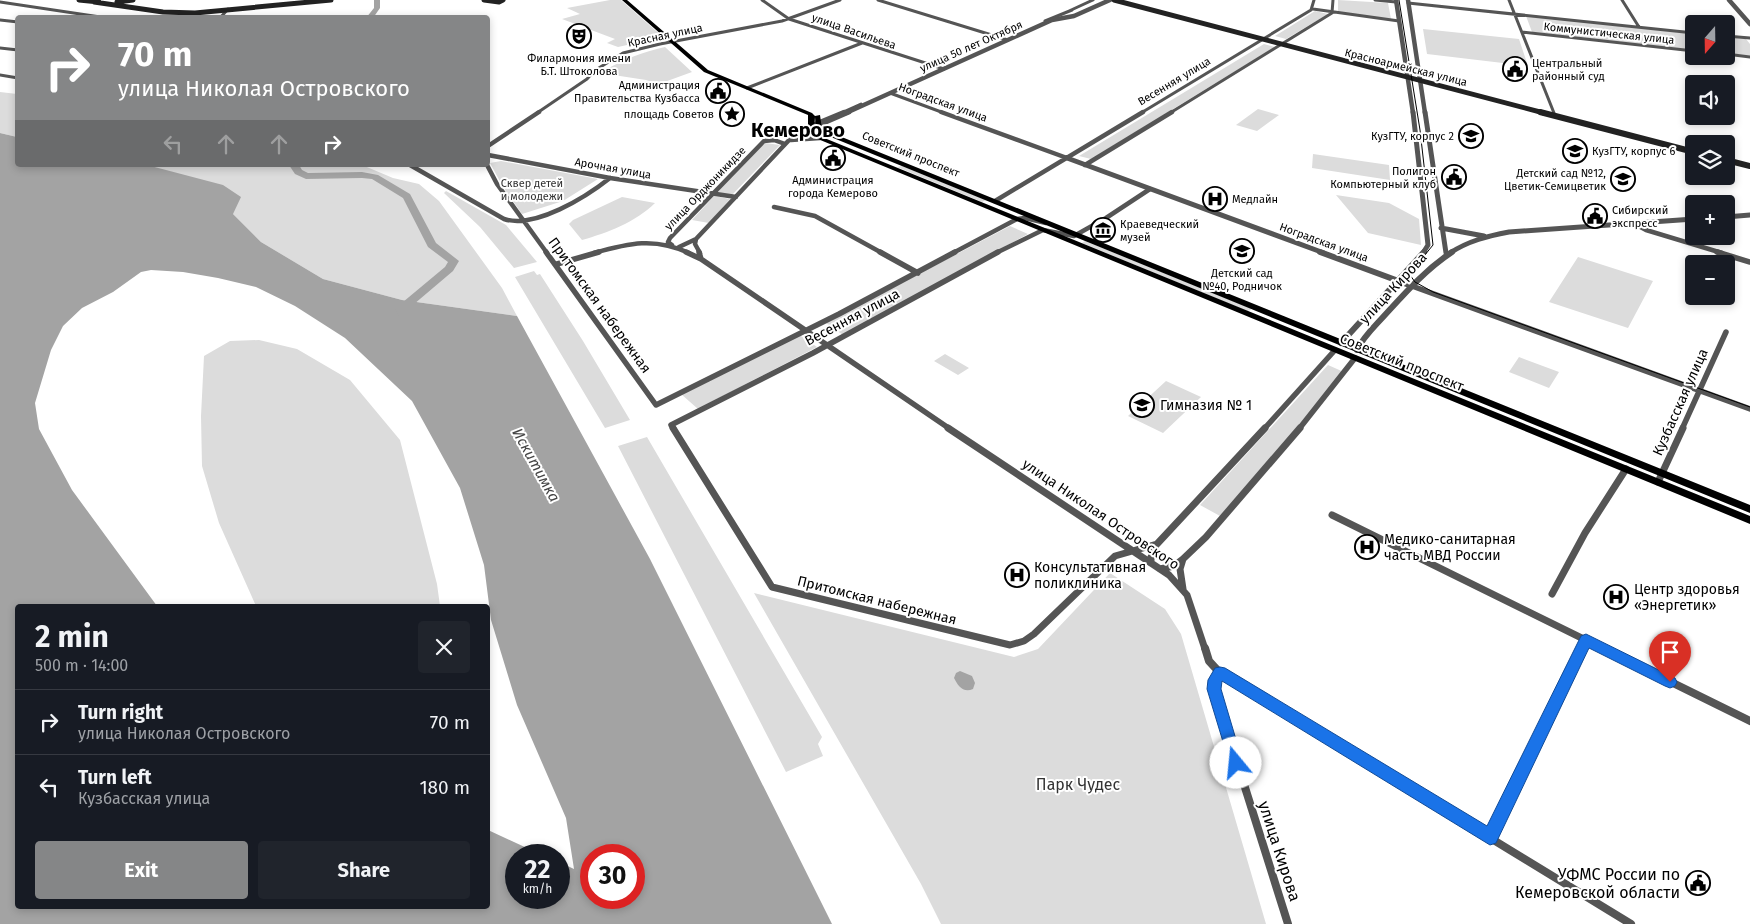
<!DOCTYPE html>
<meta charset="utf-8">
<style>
body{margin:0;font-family:"Fira Sans",sans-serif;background:#20242c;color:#f1f3f6;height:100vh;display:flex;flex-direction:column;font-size:19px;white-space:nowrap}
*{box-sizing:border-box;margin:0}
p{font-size:16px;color:#9ea1a6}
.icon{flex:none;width:28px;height:28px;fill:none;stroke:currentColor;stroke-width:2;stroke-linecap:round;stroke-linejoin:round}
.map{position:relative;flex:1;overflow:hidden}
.side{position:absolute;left:15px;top:604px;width:475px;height:305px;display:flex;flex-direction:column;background:#171b24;border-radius:5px;box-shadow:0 2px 8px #0003}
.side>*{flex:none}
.banner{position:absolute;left:15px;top:15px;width:475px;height:152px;border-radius:5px;box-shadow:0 2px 8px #0003;background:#858687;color:#fff;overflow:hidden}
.needle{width:32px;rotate:200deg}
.tools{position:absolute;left:1685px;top:15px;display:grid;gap:10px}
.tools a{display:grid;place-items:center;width:50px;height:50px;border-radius:5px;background:#171b24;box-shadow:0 2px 8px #0003;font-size:25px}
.speed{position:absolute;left:505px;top:844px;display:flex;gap:10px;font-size:25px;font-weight:700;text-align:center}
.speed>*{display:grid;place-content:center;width:65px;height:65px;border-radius:50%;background:#171b24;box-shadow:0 2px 8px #0003;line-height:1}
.speed small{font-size:12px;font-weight:400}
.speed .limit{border:8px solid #d22;background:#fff;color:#111}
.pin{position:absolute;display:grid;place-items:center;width:42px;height:42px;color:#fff;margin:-51px -21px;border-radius:50% 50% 50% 0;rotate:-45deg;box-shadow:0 0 5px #0007}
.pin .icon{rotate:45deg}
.me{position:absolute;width:55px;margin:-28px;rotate:343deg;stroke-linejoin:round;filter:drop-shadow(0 0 4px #0008)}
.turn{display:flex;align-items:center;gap:18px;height:105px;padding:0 20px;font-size:22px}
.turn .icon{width:65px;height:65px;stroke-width:2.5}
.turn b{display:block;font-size:35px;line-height:42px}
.lanes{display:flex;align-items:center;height:48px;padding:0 20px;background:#0003;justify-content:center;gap:25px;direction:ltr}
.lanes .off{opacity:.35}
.round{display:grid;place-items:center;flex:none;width:52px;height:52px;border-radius:5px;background:#20242c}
.head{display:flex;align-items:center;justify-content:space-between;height:85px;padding:0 20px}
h1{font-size:30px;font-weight:700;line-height:38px}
.button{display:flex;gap:10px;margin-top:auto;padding:10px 20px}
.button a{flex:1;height:58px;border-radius:5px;background:#858687;color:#fff;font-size:20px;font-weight:700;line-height:58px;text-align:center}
.button a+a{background:#20242c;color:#f1f3f6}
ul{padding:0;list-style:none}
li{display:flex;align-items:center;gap:15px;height:65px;padding:0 20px;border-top:1px solid #363941}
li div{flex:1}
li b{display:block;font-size:19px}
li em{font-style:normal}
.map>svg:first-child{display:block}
.green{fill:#dcdcdc}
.water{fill:#a3a3a3;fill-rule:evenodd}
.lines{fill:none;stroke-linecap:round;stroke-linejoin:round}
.river{fill:#a3a3a3;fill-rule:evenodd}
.minor-far4{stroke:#555;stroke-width:3}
.minor-far3{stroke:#555;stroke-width:4.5}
.minor-far2{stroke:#555;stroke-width:5.5}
.minor-far1{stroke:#555;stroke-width:7}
.minor{stroke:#555;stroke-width:8}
.tertiary-far2{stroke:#555;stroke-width:4.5}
.tertiary-far1{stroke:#555;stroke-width:5}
.tertiary{stroke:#555;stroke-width:6}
.secondary-far1{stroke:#222;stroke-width:5}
.secondary{stroke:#222;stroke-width:6}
.primary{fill:#000;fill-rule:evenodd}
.tram{stroke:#000;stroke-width:1}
.route{fill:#1a73e8;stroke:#114b97}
.labels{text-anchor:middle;stroke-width:4;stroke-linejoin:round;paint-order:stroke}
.far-street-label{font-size:11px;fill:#000;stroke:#fff}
.far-poi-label{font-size:11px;fill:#000;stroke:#fff;text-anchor:start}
.far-park-label{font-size:11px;fill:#333;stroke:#fff}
.street-label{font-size:14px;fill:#000;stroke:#fff}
.poi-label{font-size:14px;fill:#000;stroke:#fff;text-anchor:start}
.water-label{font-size:15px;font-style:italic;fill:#444;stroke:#fff}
.near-park-label{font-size:16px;fill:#333;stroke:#fff}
.near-street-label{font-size:16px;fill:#000;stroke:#fff}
.near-poi-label{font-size:16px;fill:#000;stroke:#fff;text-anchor:end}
.far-town-label{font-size:20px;font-weight:bold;fill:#000;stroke:#fff}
</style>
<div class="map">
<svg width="1750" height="924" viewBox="0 0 1750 924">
<rect width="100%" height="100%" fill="#fff"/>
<path class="green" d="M610 0H621L663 37 618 47 607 43 615 39 562 19 580 14 567 8Z
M1338 0 1388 3 1391 19 1338 13Z
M1315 11 1328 14 1286 39 1275 36Z
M1526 16 1694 34V50L1532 32Z
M1423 29 1519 39 1528 66 1427 54Z
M1726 37 1746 39 1750 44V56L1726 53Z
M1264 44 1275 47 1091 159 1079 156Z
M665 47 692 72 659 84 646 80 607 74 604 71C623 59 643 52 665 47Z
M0 92 17 94V137L0 133Z
M1258 109 1279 115 1257 131 1236 125Z
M765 143 780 145 732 195 716 192Z
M1313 154 1389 165 1390 180 1312 168Z
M501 161 598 179 563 201 522 214 503 187 490 163Z
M147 165H362L393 178 419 184 439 201 502 288 517 316 402 300 323 279 261 242 233 214Z
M902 166 986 200 982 202 897 167Z
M446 191 506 225 537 262 514 268 480 227 444 193Z
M1336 195 1389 203 1419 219 1421 245 1368 233Z
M714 196 730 199 709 223 692 220Z
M622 197 655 203C636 222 607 233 582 240L569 224 573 220Z
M1010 226 1028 234 843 335 826 323Z
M1085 241 1250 308 1251 310 1247 311 1082 243Z
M1578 257 1653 281 1628 328 1549 302Z
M534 271 537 275 540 274 583 341 630 420 605 428 515 277Z
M798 334 817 347 698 409 681 394Z
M259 340 297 349 350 380 400 440 437 584 440 606H256L219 523 202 466 201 416 204 356 230 341Z
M945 354 969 368 958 375 934 361Z
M1519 357 1559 372 1549 388 1509 372Z
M1328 365 1346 373 1220 516 1200 505Z
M1166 381 1201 397 1163 433 1128 416Z
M647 437 822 737 818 744 823 756 786 772 618 446Z
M1110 573 1165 609 1181 634 1266 924H941L921 884 754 593 1014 657 1038 649Z"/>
<path class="water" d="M0 133 17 137 18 165H147L223 185 241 197 233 214 261 242 323 279 402 300 517 316 650 559 832 924H0ZM151 270 183 272 218 278 256 287 295 306 345 338 412 401 460 488 484 565 491 620 517 705 566 818 574 869 559 862V898H516V855H542L488 830V906H18V606H157L72 490 39 429 35 403 51 350 63 326 82 308 113 292 141 272ZM591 855H634V898H591Z
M960 671 972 676 975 683 973 689C963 693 958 686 954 678L956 673Z"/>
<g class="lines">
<path class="river" d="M374 0H380V8L373 18H366L374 8Z
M289 165H299L302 170 308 173 362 172 378 175 410 194 436 243 459 261 453 271 407 310 409 315 407 317H399L395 309 397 307 445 267 448 262 428 247 403 198 372 179 362 178 306 179 295 174Z"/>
<path class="minor-far4" d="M762 0 789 19 944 69
M878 0 1008 40
M1375 0 1396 2
M1509 0 1554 113
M1622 0 1639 27
M0 2 107 18
M1408 3 1694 33
M1313 9 1399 21
M1069 11 1093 0
M1332 13 1333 0
M220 18 228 9
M0 20 18 22
M1045 21 1072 10
M1522 32 1694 51
M1726 36 1750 38
M0 48 18 50
M1726 54 1750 57
M0 75 18 78
M747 88 862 43
M890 93 944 113
M537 113 587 79 594 71 623 53 660 44 782 21 840 0
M841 113 861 104
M1141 113 1311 10 1314 0
M1170 113 1332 13"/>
<path class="minor-far3" d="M941 112 1067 158
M791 140 820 138
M488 146 539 112
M488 155 610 178 736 197
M410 165 504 219C535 229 586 197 610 178
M487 165 497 184 547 253
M1085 165 1172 112
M995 201 1143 112
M774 207 815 216 882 253
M1633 223 1646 230 1722 253
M696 239 695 244 700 253
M672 245 668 242 670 238 764 141 774 140 785 144
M679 247 696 239 791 138 812 128 815 124 844 112
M594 253C629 243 655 237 689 253
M953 253 1017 219 1025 218 1046 223
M996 253 1043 230 1074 236 1106 218 1150 189"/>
<path class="minor-far2" d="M546 252 656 405 839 314 955 252
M686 252 701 259 950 429
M699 252 701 259
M880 252 918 273
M1717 252 1750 262
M557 264 599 252
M1412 286 1750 409
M674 429 671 425 813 353 998 252
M1264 429 1335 350
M1299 429 1355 358
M1682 429 1726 332"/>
<path class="minor-far1" d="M673 428 772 587 1010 645 1024 641 1034 634 1115 556 1157 544 1265 428
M948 428 1169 575 1187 595 1205 649
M1658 482 1683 428
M1332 515 1604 649
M1151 563V557L1156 545
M1160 569 1174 566 1183 559
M1183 589 1180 569 1183 559 1206 537 1300 428
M1552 594 1585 533 1626 469
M1582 649 1586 640"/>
<path class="minor" d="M1205 648 1209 661 1220 673 1631 924
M1602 648 1750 721
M1220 673 1215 680 1214 689 1288 924
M1490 837 1582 648"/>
<path class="tertiary-far2" d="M1396 0 1413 113
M1408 0 1425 113
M1729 0 1750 24
M846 113 1052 20 1074 16 1110 0"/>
<path class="tertiary-far1" d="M1413 112 1428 245 1423 253
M1425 112 1446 253
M812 128 849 112
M1067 158 1324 253
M1726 217 1750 215
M1441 228 1484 236
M1450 253C1468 241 1488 236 1509 232L1694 219"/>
<path class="tertiary" d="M1320 252 1412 286
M1341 343 1424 252
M1357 350C1363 337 1374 327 1384 316 1405 293 1425 270 1452 252"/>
<path class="secondary-far1" d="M79 0 99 2
M484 0 499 2 503 0
M1114 0 1544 113
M94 2 163 12 195 13 331 0
M117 2 133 0"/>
<path class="secondary" d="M1540 112 1694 152
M1726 160 1750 166"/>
<path class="primary" d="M622 0H627L708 70 812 113 815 116 820 115 822 129 1750 505V513L826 135 816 130 815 117 814 131 817 135 1750 516V524L813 137 808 131V115L704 72Z"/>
<path class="tram" d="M1399 0 1420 130 1433 245 1411 272 1410 275 1415 282 1433 292 1750 407"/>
</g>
<path class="route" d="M1586 634 1675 678 1677 682 1675 686 1670 688 1665 686 1589 648 1496 843 1490 845 1222 681 1221 689 1243 763 1241 768 1236 770 1231 768 1207 689 1208 680 1215 668 1220 667 1225 668 1487 826 1581 636Z"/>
<defs>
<symbol id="theatre-ring" viewBox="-11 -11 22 22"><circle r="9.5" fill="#fff" stroke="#000" stroke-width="1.5"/><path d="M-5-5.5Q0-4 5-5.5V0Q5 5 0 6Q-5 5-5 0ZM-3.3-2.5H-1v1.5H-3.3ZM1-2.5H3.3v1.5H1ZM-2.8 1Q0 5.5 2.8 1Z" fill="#000"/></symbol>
<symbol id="civic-ring" viewBox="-11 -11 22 22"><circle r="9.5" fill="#fff" stroke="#000" stroke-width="1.5"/><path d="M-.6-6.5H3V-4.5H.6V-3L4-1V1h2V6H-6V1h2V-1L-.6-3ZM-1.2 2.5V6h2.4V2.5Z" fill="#000"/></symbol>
<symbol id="sight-ring" viewBox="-11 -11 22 22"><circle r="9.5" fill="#fff" stroke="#000" stroke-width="1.5"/><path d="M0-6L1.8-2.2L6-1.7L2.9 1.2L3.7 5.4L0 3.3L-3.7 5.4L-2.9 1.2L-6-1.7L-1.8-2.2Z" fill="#000"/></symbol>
<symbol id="university-ring" viewBox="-11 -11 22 22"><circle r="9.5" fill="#fff" stroke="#000" stroke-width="1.5"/><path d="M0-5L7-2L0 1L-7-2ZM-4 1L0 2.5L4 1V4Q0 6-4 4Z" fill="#000"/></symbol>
<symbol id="school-ring" viewBox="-11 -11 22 22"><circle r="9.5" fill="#fff" stroke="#000" stroke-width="1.5"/><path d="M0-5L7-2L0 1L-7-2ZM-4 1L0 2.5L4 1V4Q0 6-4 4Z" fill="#000"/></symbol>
<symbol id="hospital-ring" viewBox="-11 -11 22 22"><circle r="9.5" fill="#fff" stroke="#000" stroke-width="1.5"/><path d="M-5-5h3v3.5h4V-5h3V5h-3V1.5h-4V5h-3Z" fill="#000"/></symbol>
<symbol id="museum-ring" viewBox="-11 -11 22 22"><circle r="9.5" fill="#fff" stroke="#000" stroke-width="1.5"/><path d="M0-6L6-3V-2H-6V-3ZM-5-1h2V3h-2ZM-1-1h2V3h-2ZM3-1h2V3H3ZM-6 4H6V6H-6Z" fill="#000"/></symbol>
</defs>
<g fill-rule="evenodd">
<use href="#theatre-ring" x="565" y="22" width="28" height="28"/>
<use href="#civic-ring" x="1501" y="55" width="28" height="28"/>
<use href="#civic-ring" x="704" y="77" width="28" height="28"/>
<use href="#sight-ring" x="718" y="100" width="28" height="28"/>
<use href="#university-ring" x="1457" y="122" width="28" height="28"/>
<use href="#university-ring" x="1561" y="137" width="28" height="28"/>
<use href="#civic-ring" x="819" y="144" width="28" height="28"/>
<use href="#civic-ring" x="1440" y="163" width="28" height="28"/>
<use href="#school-ring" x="1609" y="165" width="28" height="28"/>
<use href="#hospital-ring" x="1201" y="185" width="28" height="28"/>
<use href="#civic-ring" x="1581" y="202" width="28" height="28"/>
<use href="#museum-ring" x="1089" y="216" width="28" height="28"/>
<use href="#school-ring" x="1228" y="237" width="28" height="28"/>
<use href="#school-ring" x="1128" y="391" width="28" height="28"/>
<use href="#hospital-ring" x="1353" y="533" width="28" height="28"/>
<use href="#hospital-ring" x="1003" y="561" width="28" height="28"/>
<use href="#hospital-ring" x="1602" y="583" width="28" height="28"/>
<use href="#civic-ring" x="1684" y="869" width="28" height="28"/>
</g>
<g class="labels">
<g class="far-street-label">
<text transform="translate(854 31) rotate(19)" y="4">улица Васильева</text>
<text transform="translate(1609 33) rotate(6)" y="4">Коммунистическая улица</text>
<text transform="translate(665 35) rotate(-12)" y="4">Красная улица</text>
<text transform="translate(971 46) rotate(-24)" y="4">улица 50 лет Октября</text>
<text transform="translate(1406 67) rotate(14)" y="4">Красноармейская улица</text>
<text transform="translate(1174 81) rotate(-31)" y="4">Весенняя улица</text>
<text transform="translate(943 102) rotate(20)" y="4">Ноградская улица</text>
<text transform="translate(911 154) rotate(22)" y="4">Советский проспект</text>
<text transform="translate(613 168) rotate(10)" y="4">Арочная улица</text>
<text transform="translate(705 188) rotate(-46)" y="4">улица Орджоникидзе</text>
<text transform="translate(1324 242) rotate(20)" y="4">Ноградская улица</text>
</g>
<g class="far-poi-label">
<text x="579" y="62" text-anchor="middle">Филармония имени<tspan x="579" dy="13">Б.Т. Штоколова</tspan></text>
<text x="1532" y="67">Центральный<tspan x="1532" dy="13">районный суд</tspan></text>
<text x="700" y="89" text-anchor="end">Администрация<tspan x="700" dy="13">Правительства Кузбасса</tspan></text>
<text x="714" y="118" text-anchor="end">площадь Советов</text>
<text x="1454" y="140" text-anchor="end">КузГТУ, корпус 2</text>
<text x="1592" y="155">КузГТУ, корпус 6</text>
<text x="1436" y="175" text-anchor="end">Полигон<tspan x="1436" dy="13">Компьютерный клуб</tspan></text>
<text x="1606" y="177" text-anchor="end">Детский сад №12,<tspan x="1606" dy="13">Цветик-Семицветик</tspan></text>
<text x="833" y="184" text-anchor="middle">Администрация<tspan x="833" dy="13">города Кемерово</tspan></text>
<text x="1232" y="203">Медлайн</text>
<text x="1612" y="214">Сибирский<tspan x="1612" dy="13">экспресс</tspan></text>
<text x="1120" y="228">Краеведческий<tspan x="1120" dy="13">музей</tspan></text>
<text x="1242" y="277" text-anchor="middle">Детский сад<tspan x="1242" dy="13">№40, Родничок</tspan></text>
</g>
<g class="far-park-label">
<text x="532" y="187">Сквер детей<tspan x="532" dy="13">и молодежи</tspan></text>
</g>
<g class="street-label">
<text transform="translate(1393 288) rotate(-47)" y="5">улица Кирова</text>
<text transform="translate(600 305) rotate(54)" y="5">Притомская набережная</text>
<text transform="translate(852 317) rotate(-28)" y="5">Весенняя улица</text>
<text transform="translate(1402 362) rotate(22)" y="5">Советский проспект</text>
<text transform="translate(1680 402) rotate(-66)" y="5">Кузбасская улица</text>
<text transform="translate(1101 514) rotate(34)" y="5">улица Николая Островского</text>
<text transform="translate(877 600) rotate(14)" y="5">Притомская набережная</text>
</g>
<g class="poi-label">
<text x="1160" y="410">Гимназия № 1</text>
<text x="1384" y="544">Медико-санитарная<tspan x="1384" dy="16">часть МВД России</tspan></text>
<text x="1034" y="572">Консультативная<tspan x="1034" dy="16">поликлиника</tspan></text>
<text x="1634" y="594">Центр здоровья<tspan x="1634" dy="16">«Энергетик»</tspan></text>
</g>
<g class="water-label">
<text transform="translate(536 465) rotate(61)" y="5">Искитимка</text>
</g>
<g class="near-park-label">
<text x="1078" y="790">Парк Чудес</text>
</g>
<g class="near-street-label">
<text transform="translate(1280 851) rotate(72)" y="6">улица Кирова</text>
</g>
<g class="near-poi-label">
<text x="1680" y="880">УФМС России по<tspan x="1680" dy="18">Кемеровской области</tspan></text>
</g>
<g class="far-town-label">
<text x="798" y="137">Кемерово</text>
</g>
</g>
</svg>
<div class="tools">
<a><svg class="needle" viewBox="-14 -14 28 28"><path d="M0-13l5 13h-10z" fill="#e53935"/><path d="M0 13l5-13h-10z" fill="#9ea1a6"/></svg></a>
<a><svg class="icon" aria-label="sound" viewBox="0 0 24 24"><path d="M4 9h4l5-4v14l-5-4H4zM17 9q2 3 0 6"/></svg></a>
<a><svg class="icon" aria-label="layers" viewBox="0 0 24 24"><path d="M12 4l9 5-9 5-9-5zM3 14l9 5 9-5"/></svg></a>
<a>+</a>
<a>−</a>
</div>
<div class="speed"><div>22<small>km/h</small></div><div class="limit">30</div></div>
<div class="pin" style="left:1670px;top:682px;background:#d93025"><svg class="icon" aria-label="arrive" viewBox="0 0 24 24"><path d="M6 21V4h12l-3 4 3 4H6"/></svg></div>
<svg class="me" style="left:1236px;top:763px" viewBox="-20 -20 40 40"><circle r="19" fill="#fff"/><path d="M0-13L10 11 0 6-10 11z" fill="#1a73e8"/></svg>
<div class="banner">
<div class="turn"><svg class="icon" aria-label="right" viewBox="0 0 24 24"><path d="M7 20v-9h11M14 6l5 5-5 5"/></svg><div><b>70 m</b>улица Николая Островского</div></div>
<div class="lanes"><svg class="icon off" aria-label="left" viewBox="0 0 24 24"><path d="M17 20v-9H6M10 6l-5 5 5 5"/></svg><svg class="icon off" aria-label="ahead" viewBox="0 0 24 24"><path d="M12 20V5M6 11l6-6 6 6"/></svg><svg class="icon off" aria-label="ahead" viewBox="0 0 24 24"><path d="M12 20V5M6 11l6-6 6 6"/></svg><svg class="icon" aria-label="right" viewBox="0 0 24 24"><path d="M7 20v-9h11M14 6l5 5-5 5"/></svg></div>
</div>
<section class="side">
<div class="head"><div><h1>2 min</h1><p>500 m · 14:00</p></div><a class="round"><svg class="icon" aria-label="close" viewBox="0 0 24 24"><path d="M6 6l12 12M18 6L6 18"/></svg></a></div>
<ul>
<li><svg class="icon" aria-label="right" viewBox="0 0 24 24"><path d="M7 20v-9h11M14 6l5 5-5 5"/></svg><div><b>Turn right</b><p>улица Николая Островского</p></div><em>70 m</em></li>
<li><svg class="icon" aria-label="left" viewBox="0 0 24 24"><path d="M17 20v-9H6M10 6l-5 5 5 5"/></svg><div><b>Turn left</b><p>Кузбасская улица</p></div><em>180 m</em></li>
</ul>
<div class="button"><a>Exit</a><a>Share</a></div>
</section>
</div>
